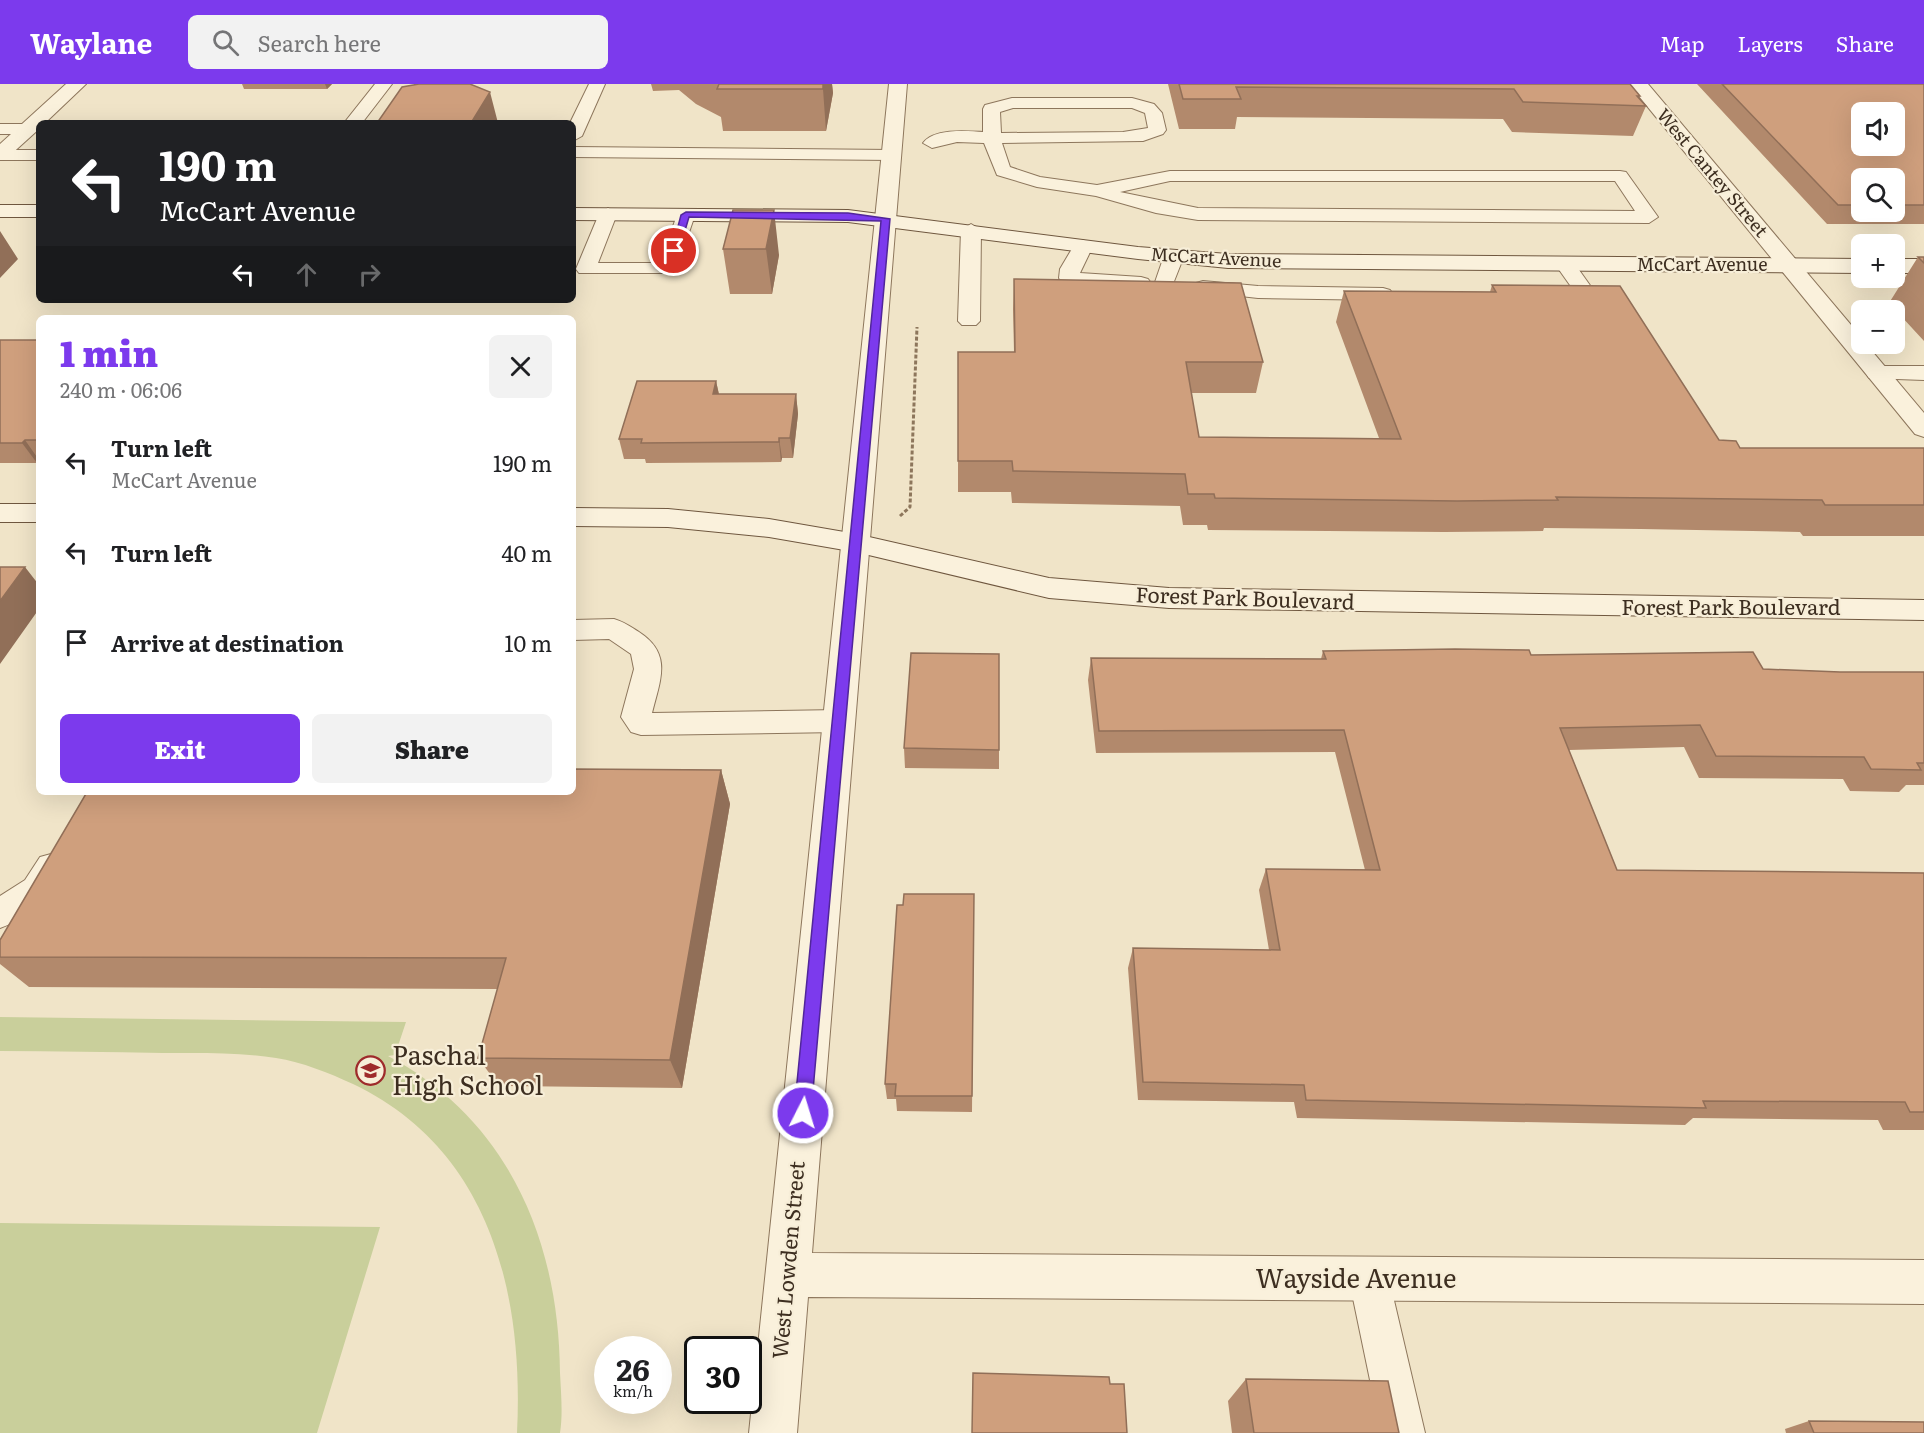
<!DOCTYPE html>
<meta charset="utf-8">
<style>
body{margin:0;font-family:Literata,serif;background:#f2f2f2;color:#202124;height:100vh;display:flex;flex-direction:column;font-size:22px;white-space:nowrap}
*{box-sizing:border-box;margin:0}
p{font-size:20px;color:#757577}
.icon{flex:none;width:33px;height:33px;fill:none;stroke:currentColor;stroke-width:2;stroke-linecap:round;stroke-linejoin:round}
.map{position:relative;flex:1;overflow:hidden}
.details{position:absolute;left:36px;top:231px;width:540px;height:480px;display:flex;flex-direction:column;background:#fff;border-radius:9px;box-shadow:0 6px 24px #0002}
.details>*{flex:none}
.hud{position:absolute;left:36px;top:36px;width:540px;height:183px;border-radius:9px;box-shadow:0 6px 24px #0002;background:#202124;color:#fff;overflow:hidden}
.controls{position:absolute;left:1851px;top:18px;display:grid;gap:12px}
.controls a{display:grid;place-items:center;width:54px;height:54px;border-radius:9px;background:#fff;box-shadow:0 6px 24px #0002;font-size:30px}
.speed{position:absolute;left:594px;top:1252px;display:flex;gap:12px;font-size:30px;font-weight:700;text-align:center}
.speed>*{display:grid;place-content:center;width:78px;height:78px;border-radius:50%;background:#fff;box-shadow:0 6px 24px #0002;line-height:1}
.speed small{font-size:15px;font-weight:400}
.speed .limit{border:3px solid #111;border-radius:9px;background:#fff;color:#111}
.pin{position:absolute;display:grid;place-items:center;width:51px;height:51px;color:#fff;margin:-26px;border:3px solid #fff;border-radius:50%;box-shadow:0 2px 6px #0007}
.me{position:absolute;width:66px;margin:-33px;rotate:5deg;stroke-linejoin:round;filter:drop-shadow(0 0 4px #0008)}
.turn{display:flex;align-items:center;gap:21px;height:126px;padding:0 24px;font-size:27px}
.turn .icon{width:78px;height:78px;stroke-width:2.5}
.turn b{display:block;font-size:42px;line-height:51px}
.lanes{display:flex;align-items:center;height:57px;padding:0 24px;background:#0003;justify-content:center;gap:30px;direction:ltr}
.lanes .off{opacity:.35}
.round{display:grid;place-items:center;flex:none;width:63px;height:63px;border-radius:9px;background:#f2f2f2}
.overview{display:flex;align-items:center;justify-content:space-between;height:102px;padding:0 24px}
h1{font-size:36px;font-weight:800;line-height:45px;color:#7c3aed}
.primary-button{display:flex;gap:12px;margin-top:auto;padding:12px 24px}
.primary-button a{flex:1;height:69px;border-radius:9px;background:#7c3aed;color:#fff;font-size:24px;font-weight:800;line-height:69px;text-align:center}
.primary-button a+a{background:#f2f2f2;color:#202124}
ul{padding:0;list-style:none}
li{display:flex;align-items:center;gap:18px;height:90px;padding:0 24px}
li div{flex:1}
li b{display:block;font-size:22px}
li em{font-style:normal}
header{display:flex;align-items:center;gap:36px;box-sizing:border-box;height:84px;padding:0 30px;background:#7c3aed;color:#fff}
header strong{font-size:28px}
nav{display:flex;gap:33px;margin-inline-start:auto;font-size:21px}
.search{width:420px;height:54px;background:#f2f2f2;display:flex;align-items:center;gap:15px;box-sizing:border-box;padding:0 21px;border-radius:9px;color:#757577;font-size:22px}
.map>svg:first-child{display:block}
.green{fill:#c9cf9b}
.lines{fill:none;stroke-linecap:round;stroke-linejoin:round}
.lane-casing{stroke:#8d765c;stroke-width:2}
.street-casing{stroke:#8d765c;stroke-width:2}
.secondary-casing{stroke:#6f573f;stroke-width:2}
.path{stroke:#8d765c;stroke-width:3;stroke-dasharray:4 2;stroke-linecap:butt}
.lane{fill:#faf1dc;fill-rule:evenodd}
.street{fill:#faf1dc;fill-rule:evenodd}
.secondary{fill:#faf1dc;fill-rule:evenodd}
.wall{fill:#b2896c;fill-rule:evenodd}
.shaded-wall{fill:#916f58}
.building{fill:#cf9f7d;stroke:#916f58;stroke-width:1.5;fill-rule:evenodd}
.route{fill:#7c3aed;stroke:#51269a;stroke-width:1.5}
.labels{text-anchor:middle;stroke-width:4.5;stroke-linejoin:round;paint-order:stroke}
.far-street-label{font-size:18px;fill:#3d2e20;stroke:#f7eed8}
.street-label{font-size:21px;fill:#3d2e20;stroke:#f7eed8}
.near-poi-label{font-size:26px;fill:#3d2e20;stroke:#f7eed8;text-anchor:start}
.near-street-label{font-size:26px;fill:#3d2e20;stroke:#f7eed8}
</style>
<header>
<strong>Waylane</strong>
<div class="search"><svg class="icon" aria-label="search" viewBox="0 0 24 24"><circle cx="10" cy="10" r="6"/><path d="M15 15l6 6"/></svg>Search here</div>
<nav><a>Map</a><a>Layers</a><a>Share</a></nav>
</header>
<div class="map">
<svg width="1924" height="1349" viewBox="0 0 1924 1349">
<rect width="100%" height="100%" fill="#f0e4c8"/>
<path class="green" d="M0 933 406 938 395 971 388 972C509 1036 559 1158 560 1289 561 1309 563 1330 560 1349H517C524 1209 490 1065 353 1000 329 989 302 978 276 974 239 968 200 969 163 969 109 968 54 967 0 967Z
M0 1139 380 1143 317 1349H0Z"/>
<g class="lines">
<defs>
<path id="lane" d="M375 0H392L362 39H344Z
M589 0H605L582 52 573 57V39H570Z
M1012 14H1132L1154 20 1162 29 1166 46 1163 50 1143 57 1002 59 1010 83 1040 93 1097 101 1170 87H1620L1626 88 1658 133 1649 139 1198 136 1156 129 1096 112 1037 103 997 91 984 59 957 58 932 64 923 59C934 44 967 47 983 48V25L985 21ZM1013 24H1132L1145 29 1148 44 1123 48 1001 49 1000 28ZM1170 97H1615L1635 127 1198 124 1120 108Z
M0 40H27L36 45 27 50H0Z
M573 63 892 66 901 71 892 76 573 73Z
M0 66H39V76H0Z
M608 124 617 130 598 179H660L677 131 686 125 693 127 695 131 675 189H579L576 185 599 130Z
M971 140 981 146 980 237 976 241H962L958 237 961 146Z
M1083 156 1093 162 1080 189 1141 193 1148 195 1151 199 1148 203 1141 205 1062 198 1059 194 1060 185 1076 158Z
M1174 166 1181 168 1184 172 1171 205H1157L1154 201 1164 172 1167 168Z
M1565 174 1572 176 1594 207 1591 211 1573 216 1544 215 1541 211 1544 207 1572 204 1555 180 1558 176Z
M1203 197 1258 202 1383 204 1390 206 1393 210 1390 214 1383 216 1258 214 1196 207 1193 203 1196 199Z
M1877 282H1924V296L1869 294 1866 289 1869 284Z
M614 535C624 538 631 543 639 548 673 570 660 596 652 629L839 626 849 629 854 637 849 645 839 648 641 651 631 648 621 633 634 585 631 570 609 555 573 556V536Z
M51 770 62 773 67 783C52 814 33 832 0 844V812L25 796 40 773Z
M1369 1175 1383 1181 1389 1195 1425 1349H1381L1349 1195 1355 1181Z"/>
<path id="street" d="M66 0H86L45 39H39V45L7 74 0 76V60Z
M889 0H907L812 1169 1924 1176V1220L808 1213 797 1349H749Z
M1629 0H1648L1862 254V260H1866L1924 329V353L1915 350Z"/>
<path id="secondary" d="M0 121H39V133H0Z
M573 124 848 126 1138 163 1228 170 1862 175V189L1228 184 1138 175 848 138 573 136Z
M1894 175H1924V189H1894Z
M0 420H39V438H0Z
M573 424 668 425 769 435 856 450 1049 494 1169 504 1924 516V536L1169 524 1049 514 856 468 769 453 668 443 573 442Z"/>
</defs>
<use href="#lane" class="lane-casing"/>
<use href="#street" class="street-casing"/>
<use href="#secondary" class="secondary-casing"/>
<path class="path" d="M900 432 910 423 917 243"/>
<use href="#lane" class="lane"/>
<use href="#street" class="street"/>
<use href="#secondary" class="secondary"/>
</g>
<path class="wall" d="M242 0H332L327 5H244Z
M651 0H832L833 9 826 47H723L721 33 696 20 679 6 653 7Z
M1168 0H1630L1640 12 1639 14 1646 22 1633 52 1512 48 1503 35 1237 33 1235 45H1179Z
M1697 0H1924V140H1827ZM1862 94H1894V128H1862Z
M733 126 779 171 772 210H730L723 165Z
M1918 173H1924V257L1889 219Z
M1014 195 1263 278 1256 309H1191L1199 353 1379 354 1336 238 1344 207 1490 208 1492 201 1719 356 1740 364H1924V452H1803L1800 448 1641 445 1544 444 1543 447 1444 448 1208 446 1207 441H1183L1180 422 1012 419 1011 408H958V268H1014L1013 225Z
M0 256H39V376L37 379H0Z
M716 297 719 310H796L798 330 793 374H782L781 378 646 379 645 375H624L619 355Z
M1323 567 1531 571 1763 585 1840 588H1924V701H1906L1899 708 1850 707 1843 695 1699 694 1684 663 1569 666 1617 786 1924 789V1046H1883L1878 1036 1693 1034 1685 1041 1297 1034 1294 1018 1138 1016 1128 884 1133 864 1269 866 1259 806 1266 785 1365 786 1335 668 1096 669 1088 596 1091 574 1321 575Z
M904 664 999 666V685L905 684Z
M721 686 730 720 682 1004 499 1002 478 974 498 905 29 903 0 880V856Z
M974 810 972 1028 897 1027 896 1015H887L885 1000 903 821Z
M1246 1295 1399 1349H1232L1228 1317Z
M1809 1337 1924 1349H1786L1785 1345Z"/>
<path class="shaded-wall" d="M325 0H332L327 5Z
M823 0H832L833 9 826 47 823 5Z
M490 8 498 39H471Z
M774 126 779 171 772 210 766 165Z
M0 147 18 175 0 194Z
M716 297 720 316 713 310Z
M796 310 798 330 793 374 790 354Z
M779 354 782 374 781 378 779 358Z
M25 356 39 376 37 379 22 359Z
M25 483 39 501V525L0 580V517Z
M721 686 730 720 682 1004 670 976Z"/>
<path class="building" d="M419 0H470L490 8 471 39H377L402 3Z
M719 0H823V5H717Z
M1179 0H1630L1640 12H1637L1646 22 1523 18 1514 5 1236 3 1241 15H1183Z
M1722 0H1924V121H1894V94H1862V121H1838ZM1862 28H1894V62H1862Z
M733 126H774L766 165H723Z
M1918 173H1924V179Z
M1014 195 1241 199 1263 278H1186L1199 353 1401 355 1344 207 1496 208 1492 201 1620 202 1719 356 1736 357 1740 364H1924V421H1825L1822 416 1658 414 1556 413 1558 416 1457 417 1215 414 1214 410H1188L1185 390 1013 387 1012 377H958V268H1015Z
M0 256H39V356H25L22 359H0Z
M637 297H716L713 310H796L790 354H779V358L641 359 642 355H619Z
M0 483H25L0 517Z
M1455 565 1529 566 1531 571 1753 568 1763 585 1840 588H1924V679H1917L1921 686 1871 685 1864 673 1716 672 1700 641 1560 644 1617 786 1924 789V1028H1910L1905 1018 1703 1017 1706 1024 1306 1016 1304 1001 1143 998 1133 864 1280 866 1266 785 1380 786 1344 646 1099 647 1091 574 1326 575 1323 567Z
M911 569 999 570V666L904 664Z
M573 685 721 686 670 976 478 974 506 874 0 873V856L87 708H573Z
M904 810H974L972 1012H895L896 1000H885L897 821H903Z
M973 1289 1109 1293 1110 1300H1124L1127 1349H972Z
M1246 1295 1388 1297 1399 1349H1254Z
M1809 1337 1924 1338V1349H1814Z"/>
<path class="route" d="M686 128 848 129 890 135 811 1029 809 1035 803 1037 797 1035 794 1029 881 137 689 133 679 167 671 169 681 131Z"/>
<defs>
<symbol id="school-ring" viewBox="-11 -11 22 22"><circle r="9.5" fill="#f7eed8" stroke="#9e2a2b" stroke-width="1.5"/><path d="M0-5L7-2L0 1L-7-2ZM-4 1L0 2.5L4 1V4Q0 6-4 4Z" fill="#9e2a2b"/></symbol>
</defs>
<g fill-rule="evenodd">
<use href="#school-ring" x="354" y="970" width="33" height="33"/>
</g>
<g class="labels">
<g class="far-street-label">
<text transform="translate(1712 89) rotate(50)" y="6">West Cantey Street</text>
<text transform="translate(1216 174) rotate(3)" y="6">McCart Avenue</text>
<text x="1702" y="187">McCart Avenue</text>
</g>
<g class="street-label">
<text transform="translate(1245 515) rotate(2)" y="7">Forest Park Boulevard</text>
<text x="1731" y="531">Forest Park Boulevard</text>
<text transform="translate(789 1176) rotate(-85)" y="7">West Lowden Street</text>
</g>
<g class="near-poi-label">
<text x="392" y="981">Paschal<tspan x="392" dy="30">High School</tspan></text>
</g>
<g class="near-street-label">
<text x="1356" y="1204">Wayside Avenue</text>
</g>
</g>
</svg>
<div class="controls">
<a><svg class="icon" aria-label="sound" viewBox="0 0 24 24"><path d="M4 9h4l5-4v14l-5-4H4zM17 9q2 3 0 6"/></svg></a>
<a><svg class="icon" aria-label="search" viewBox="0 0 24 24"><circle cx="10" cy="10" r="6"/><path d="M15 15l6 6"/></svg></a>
<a>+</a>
<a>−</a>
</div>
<div class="speed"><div>26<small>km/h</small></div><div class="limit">30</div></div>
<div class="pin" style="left:674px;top:167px;background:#d93025"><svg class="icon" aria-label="arrive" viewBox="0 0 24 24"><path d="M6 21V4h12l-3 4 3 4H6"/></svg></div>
<svg class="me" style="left:803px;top:1029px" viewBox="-20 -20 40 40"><circle r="17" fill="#7c3aed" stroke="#fff" stroke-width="3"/><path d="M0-11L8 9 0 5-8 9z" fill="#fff"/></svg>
<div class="hud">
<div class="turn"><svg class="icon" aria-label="left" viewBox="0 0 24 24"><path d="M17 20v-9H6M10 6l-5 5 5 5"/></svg><div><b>190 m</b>McCart Avenue</div></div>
<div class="lanes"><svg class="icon" aria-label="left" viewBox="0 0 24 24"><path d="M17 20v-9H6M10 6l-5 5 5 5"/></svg><svg class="icon off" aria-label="ahead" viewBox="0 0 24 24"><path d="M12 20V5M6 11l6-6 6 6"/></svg><svg class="icon off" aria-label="right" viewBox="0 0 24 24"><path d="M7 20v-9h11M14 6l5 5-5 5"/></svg></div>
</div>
<section class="details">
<div class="overview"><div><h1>1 min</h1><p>240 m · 06:06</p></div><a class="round"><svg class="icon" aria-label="close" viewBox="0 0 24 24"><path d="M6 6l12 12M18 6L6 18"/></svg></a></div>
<ul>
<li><svg class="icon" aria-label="left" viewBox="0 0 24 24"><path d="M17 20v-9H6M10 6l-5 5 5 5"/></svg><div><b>Turn left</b><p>McCart Avenue</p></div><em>190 m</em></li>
<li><svg class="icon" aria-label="left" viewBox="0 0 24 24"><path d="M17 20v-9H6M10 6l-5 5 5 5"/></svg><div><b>Turn left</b></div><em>40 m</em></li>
<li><svg class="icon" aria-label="arrive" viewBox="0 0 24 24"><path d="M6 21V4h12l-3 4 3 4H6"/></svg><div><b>Arrive at destination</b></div><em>10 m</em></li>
</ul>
<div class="primary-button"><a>Exit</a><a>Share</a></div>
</section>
</div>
